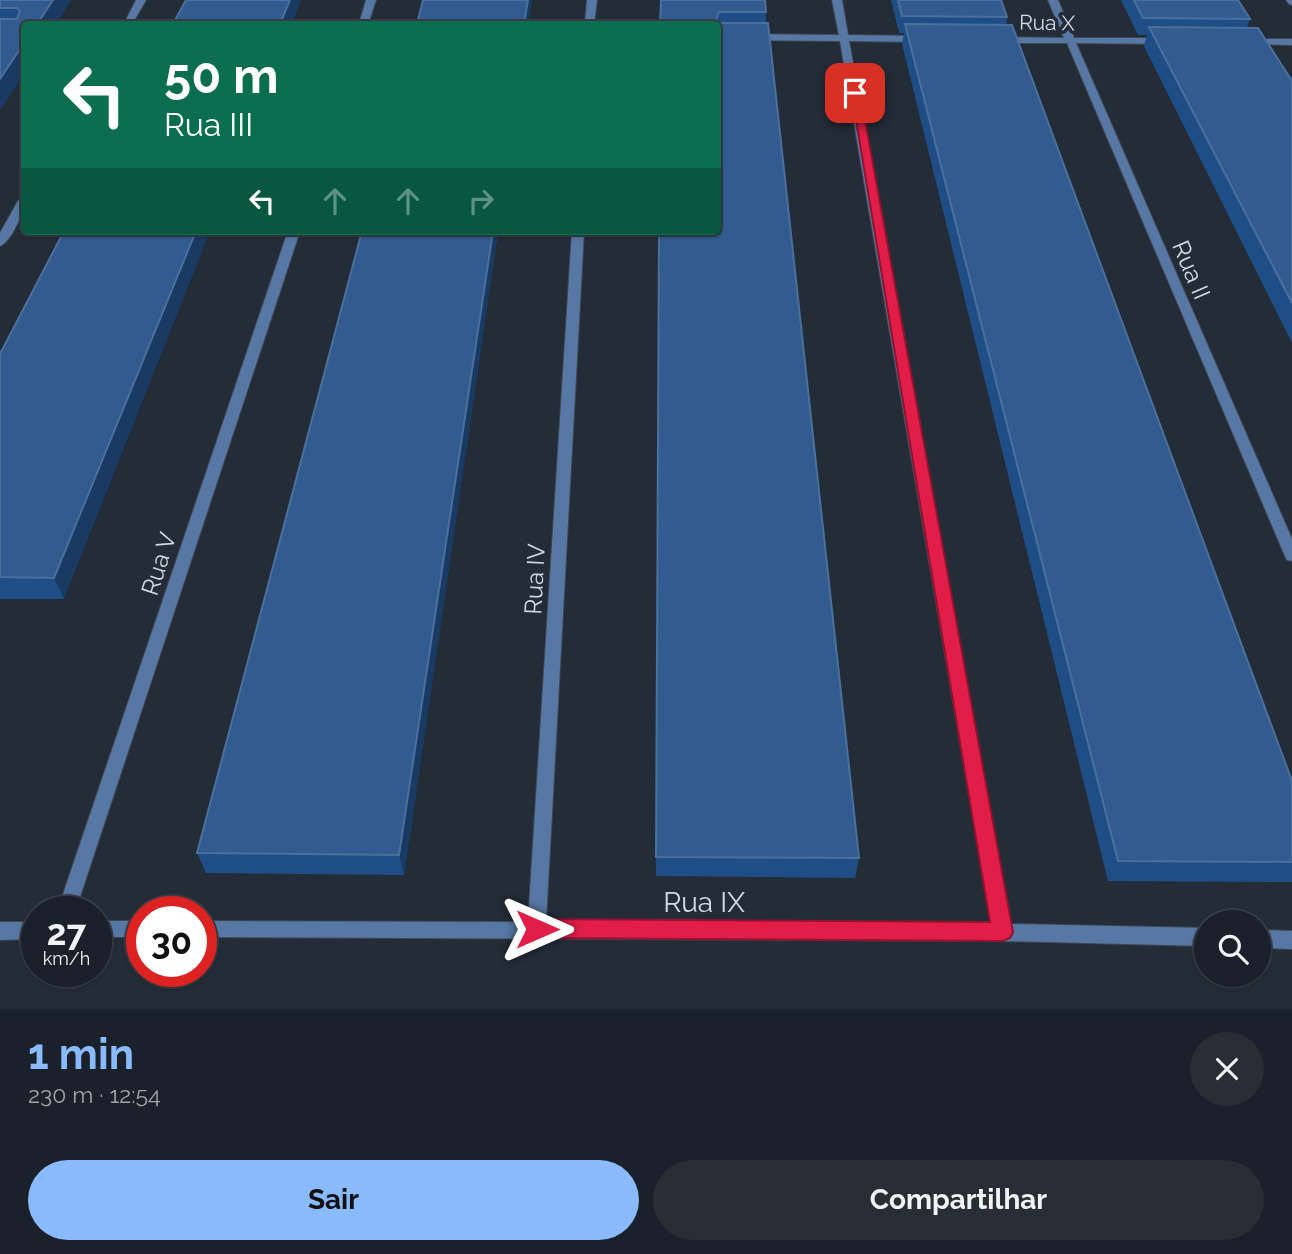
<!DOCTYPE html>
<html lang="pt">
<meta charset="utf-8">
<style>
body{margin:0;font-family:Raleway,sans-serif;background:#282e36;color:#f1f3f6;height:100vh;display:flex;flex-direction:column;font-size:26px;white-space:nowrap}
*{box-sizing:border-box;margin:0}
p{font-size:23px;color:#a0a3a8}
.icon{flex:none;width:38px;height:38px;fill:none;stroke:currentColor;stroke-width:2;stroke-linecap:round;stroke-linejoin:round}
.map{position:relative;height:1009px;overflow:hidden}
.drawer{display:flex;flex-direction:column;background:#1b212a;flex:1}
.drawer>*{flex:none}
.banner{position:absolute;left:21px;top:21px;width:700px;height:214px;border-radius:7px;box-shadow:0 2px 5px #0004,0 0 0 2px #393e47;background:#0b6e4f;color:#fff;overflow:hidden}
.controls{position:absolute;left:1194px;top:910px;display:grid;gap:14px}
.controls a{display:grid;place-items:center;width:77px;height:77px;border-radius:50%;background:#1b212a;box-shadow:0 2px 5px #0004,0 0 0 2px #393e47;font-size:35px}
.speed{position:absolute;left:21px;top:896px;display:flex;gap:14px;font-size:35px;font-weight:700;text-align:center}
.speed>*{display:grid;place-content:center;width:91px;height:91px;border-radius:50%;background:#1b212a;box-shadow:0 2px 5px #0004,0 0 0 2px #393e47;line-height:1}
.speed small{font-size:18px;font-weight:400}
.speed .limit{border:10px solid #d22;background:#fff;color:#111}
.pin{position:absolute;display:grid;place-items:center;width:60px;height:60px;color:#fff;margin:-30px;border-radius:14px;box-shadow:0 4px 10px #0006}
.me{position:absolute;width:77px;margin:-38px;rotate:90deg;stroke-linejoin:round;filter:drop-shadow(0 0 5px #0008)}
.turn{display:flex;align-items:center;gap:24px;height:147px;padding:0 28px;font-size:32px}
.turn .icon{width:91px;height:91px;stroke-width:2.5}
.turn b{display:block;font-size:49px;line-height:60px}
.lanes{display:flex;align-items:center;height:66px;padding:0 28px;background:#0003;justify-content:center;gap:35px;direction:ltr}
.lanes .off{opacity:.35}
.round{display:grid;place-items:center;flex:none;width:74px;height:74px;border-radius:37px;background:#282e36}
.headline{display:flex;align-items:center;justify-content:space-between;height:119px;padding:0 28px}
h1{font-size:42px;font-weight:700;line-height:52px;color:#89bafc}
.primary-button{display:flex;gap:14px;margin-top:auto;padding:14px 28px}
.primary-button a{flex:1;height:80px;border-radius:42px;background:#89bafc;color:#111;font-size:28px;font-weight:700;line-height:80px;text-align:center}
.primary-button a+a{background:#282e36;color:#f1f3f6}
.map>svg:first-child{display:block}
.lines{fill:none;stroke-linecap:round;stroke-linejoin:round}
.street-casing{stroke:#404853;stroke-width:2}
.street{fill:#5778a5;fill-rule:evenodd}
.wall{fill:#1f4e86}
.shaded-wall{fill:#193a63}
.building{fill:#325c90;stroke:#4b709c;stroke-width:2}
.route{fill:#e11d48;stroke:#92132f;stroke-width:2}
.labels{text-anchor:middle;stroke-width:7;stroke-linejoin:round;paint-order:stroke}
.far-street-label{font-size:21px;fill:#d3d9e1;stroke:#242c38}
.street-label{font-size:24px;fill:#d3d9e1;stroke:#242c38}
.near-street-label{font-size:28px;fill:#d3d9e1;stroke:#242c38}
</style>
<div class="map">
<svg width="1292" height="1009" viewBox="0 0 1292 1009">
<rect width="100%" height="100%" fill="#242c38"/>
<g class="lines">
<defs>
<path id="street" d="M136 0H146L132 24H124Z
M366 0H376L368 24H359Z
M587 0H597L594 24H585Z
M832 0H842L848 35 919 36 924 39 919 42 849 41 1010 924 1206 928V946L1002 941 201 937V921L528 922 572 231H584L546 922 991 923 840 41 718 40V34L839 35Z
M1048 0H1058L1074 38H1164L1169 41 1164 44 1076 43 1292 539V561L1287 560 1285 556 1067 43H999L994 40 999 37 1064 38Z
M1286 0H1292V5L1289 4Z
M1251 39H1292V45L1248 44V40Z
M24 198C25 210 12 241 0 246V233L18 201Z
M288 231H300L75 912H57Z
M96 921H142V937H96Z
M0 922H37V939L0 940Z
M1258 930 1292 931V949L1258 948Z"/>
</defs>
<use href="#street" class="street-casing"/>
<use href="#street" class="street"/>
</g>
<path class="wall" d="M0 0H71L0 110Z
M661 0 766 12V23L859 858 855 878 656 876Z
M891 0H1001L1007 17 1006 25 1292 781V882L1108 881 902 44 904 33H899Z
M1121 0H1238L1250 19 1247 27 1292 81V343L1144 46 1147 35H1138Z
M362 231H498L404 875 206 873 197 853Z
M0 354 64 599H0Z"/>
<path class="shaded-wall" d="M53 0H71L56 24H37Z
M290 0H301L292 24H280Z
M528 0H532L528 24H524Z
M24 43V73L0 110V79Z
M196 231H210L64 599 54 578Z
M493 231H498L404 875 399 855Z"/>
<path class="building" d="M0 0H53L37 24H24V43L0 79V19H17L20 11 17 8H0Z
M186 0H290L280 24H173Z
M423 0H528L524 24H417Z
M661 0H765L766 12H719L716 20 719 23H768L859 858 656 857 659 231H718V24H660Z
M898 0H1001L1007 17 902 16Z
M1134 0H1238L1250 19 1143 18Z
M905 24 1012 25 1292 781V862L1118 861Z
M1149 27 1258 28 1292 81V303Z
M64 231H196L54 578 0 577V354Z
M362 231H493L399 855 197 853Z"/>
<path class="route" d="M851 90 860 93 1013 932 1010 938 1002 941 537 938 530 936 527 929 530 922 537 919 990 922Z"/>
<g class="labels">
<g class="far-street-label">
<text transform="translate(1047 23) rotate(1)" y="7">Rua X</text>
</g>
<g class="street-label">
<text transform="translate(1191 270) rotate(67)" y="8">Rua II</text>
<text transform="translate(159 564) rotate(-72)" y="8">Rua V</text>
<text transform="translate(535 579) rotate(-87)" y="8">Rua IV</text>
</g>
<g class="near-street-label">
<text x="704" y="912">Rua IX</text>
</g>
</g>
</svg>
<div class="controls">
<a><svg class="icon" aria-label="search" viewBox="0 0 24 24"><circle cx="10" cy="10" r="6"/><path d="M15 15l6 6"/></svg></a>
</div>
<div class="speed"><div>27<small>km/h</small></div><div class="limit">30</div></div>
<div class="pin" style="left:855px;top:93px;background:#d93025"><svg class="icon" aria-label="arrive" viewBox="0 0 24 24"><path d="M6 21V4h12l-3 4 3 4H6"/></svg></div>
<svg class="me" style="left:537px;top:929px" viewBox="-20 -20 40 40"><path d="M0-17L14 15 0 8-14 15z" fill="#e11d48" stroke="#fff" stroke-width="4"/></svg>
<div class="banner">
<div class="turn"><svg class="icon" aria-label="left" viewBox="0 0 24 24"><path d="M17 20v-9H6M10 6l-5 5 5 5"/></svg><div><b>50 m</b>Rua III</div></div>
<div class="lanes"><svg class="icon" aria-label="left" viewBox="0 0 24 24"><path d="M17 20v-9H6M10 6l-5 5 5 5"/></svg><svg class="icon off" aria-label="ahead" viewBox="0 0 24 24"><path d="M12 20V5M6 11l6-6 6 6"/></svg><svg class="icon off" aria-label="ahead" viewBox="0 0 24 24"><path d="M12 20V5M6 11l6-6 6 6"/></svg><svg class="icon off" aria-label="right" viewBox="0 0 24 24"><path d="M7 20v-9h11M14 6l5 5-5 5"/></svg></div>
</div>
</div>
<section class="drawer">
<div class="headline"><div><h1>1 min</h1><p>230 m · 12:54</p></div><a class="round"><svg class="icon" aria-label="close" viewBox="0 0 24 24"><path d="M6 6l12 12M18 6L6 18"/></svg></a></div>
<div class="primary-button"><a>Sair</a><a>Compartilhar</a></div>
</section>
